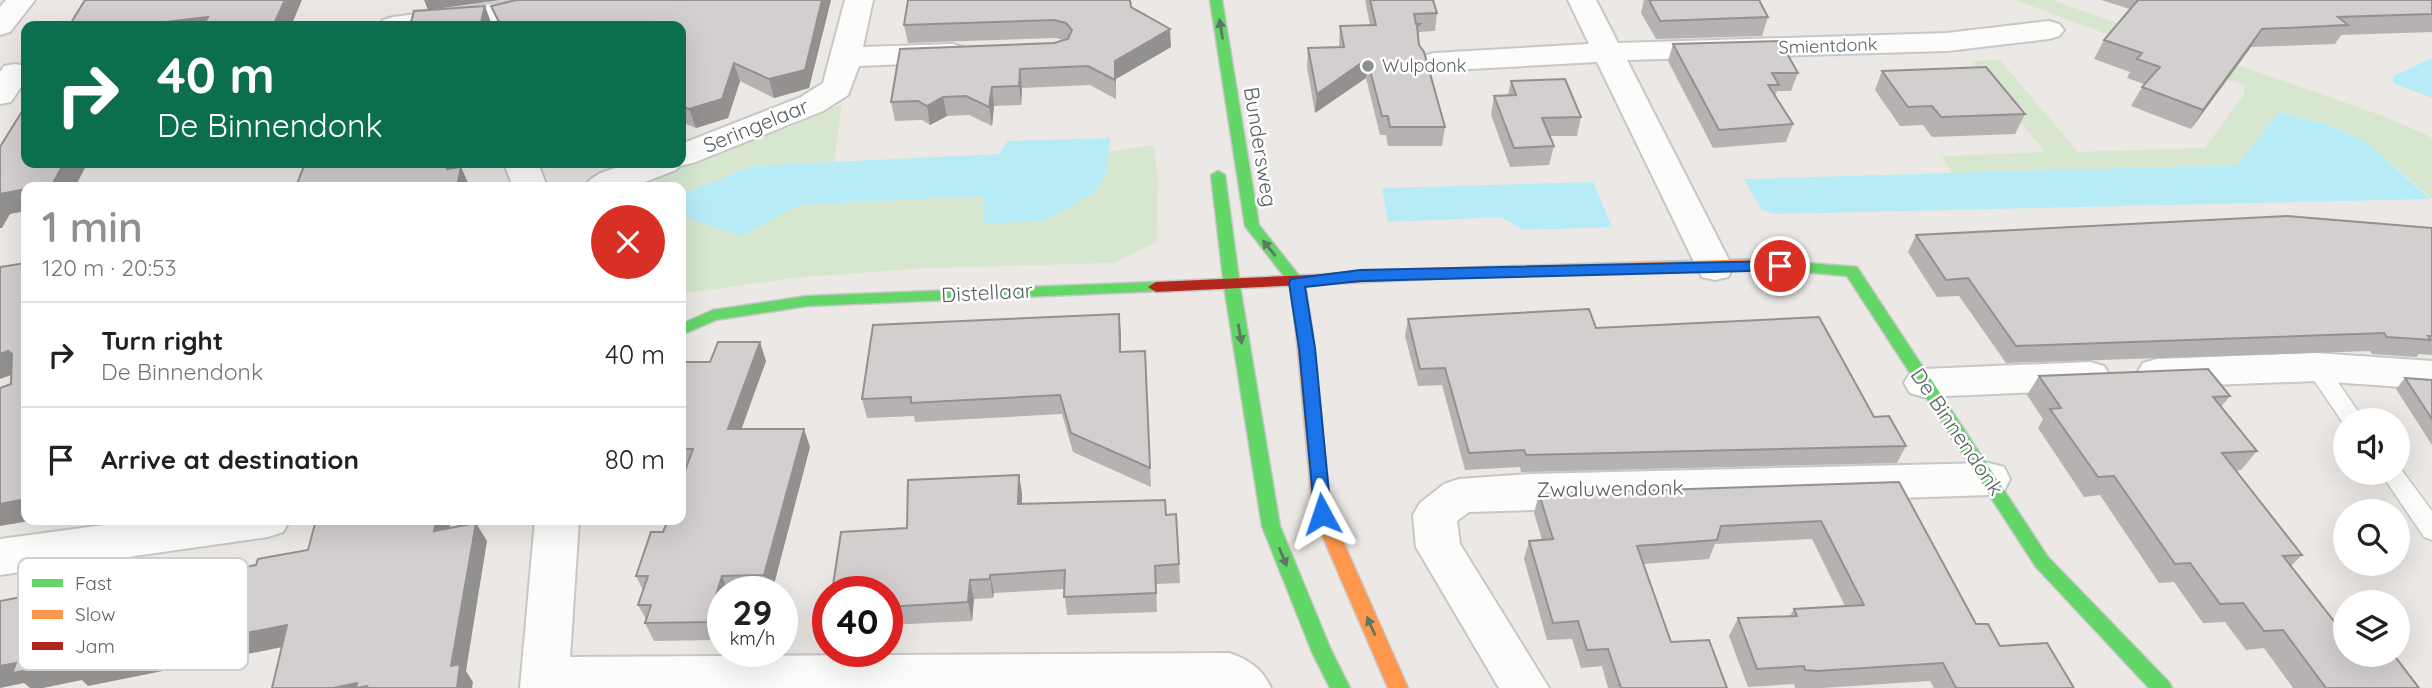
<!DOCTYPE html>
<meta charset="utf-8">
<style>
body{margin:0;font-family:Quicksand,sans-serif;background:#f6f6f6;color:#202124;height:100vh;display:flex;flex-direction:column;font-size:26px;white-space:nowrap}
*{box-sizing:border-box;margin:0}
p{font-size:23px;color:#757577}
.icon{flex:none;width:38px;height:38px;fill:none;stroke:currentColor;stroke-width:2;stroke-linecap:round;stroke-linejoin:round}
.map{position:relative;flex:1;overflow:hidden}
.sheet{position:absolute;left:21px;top:182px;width:665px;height:343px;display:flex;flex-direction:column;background:#fff;border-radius:14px;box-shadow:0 7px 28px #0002}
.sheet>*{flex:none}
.top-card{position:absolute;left:21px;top:21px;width:665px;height:147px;border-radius:14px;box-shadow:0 7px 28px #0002;background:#0b6e4f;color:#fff;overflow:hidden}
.fabs{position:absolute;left:2333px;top:408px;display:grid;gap:14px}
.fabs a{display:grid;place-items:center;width:77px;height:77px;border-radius:50%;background:#fff;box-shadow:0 7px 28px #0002;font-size:35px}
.speed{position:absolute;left:707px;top:576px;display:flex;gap:14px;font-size:35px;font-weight:700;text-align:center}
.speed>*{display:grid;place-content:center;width:91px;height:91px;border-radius:50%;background:#fff;box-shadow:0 7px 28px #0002;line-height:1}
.speed small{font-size:18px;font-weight:400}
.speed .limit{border:10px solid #d22;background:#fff;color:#111}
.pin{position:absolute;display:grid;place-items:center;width:60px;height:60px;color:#fff;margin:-30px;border:4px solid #fff;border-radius:50%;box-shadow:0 2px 7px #0007}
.me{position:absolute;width:77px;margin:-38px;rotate:355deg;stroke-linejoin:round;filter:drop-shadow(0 0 5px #0008)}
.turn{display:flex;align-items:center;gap:24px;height:147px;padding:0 21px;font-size:32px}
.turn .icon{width:91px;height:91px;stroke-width:2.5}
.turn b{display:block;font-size:49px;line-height:60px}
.round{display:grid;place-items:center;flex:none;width:74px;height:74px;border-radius:37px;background:#f6f6f6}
.headline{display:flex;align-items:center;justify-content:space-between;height:119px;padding:0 21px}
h1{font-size:42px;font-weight:600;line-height:52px;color:#8d9090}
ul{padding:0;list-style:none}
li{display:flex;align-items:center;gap:21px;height:105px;padding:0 21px;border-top:2px solid #e0e0e0}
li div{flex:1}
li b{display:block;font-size:26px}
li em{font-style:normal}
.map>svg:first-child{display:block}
.green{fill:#d7e7cf}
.water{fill:#b7ecf7}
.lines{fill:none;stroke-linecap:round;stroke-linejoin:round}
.lane-casing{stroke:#c7c7c7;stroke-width:3}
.street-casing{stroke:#c7c7c7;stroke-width:4}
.fast-casing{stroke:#c7c7c7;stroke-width:3}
.slow-casing{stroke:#c7c7c7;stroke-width:3}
.jam-casing{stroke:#c7c7c7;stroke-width:3}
.lane{fill:#fcfcfb;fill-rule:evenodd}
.street{fill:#fcfcfb;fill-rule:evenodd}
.fast{fill:#63d668;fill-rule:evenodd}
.slow{fill:#ff974d;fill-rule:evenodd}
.jam{fill:#b3261e;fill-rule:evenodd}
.wall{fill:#b5b2b1}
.shaded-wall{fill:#939190}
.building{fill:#d2cfce;stroke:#939190;stroke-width:2}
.oneway{fill:#5c7864}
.route{fill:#1a73e8;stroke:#114b97;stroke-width:2}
.poi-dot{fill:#8d9090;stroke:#fff;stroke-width:2.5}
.labels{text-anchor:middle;stroke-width:5;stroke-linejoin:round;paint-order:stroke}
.far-street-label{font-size:18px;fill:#5a6163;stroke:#fff}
.far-poi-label{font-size:18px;fill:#5a6163;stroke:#fff;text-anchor:start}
.street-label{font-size:21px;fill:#5a6163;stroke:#fff}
.key{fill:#fff;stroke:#ced0d0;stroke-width:2}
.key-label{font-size:19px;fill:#5a6163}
</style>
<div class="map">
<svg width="2432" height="688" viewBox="0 0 2432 688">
<rect width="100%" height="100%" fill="#ebe8e5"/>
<path class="green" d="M2015 0H2052L2383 116 2427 135 2432 139V199L2366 141 2325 124 2279 112 2237 165 1953 174 1942 156 2045 152 1971 61 2000 60 2078 152 2205 148 2244 94 2245 86Z
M842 104 834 162 751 166 681 195V187H626Z
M1154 145 1158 181 1157 242 1113 263 927 268 792 278 681 294V216L742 235 798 205 983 196 1106 174 1108 152Z"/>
<path class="water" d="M2432 58V98L2393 83 2394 76Z
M2279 112 2325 124 2366 141 2430 199 1773 214 1762 210 1744 179 2237 165Z
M1110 138 1106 174 1095 192 1045 221 985 224 982 196 798 205 742 236 681 216V195L751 166 999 154 1008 141Z
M1593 182 1612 227 1523 230 1501 217 1388 222 1382 188Z"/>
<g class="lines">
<defs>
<path id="lane" d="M2316 359 2324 362 2364 420H2345V426L2305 367 2308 362Z
M2398 465 2432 511V540L2424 537 2380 472H2398Z"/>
<path id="street" d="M6 0H35L10 32 0 35V7Z
M521 0H567C549 26 412 28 378 26L383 20 393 17Z
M845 0H873L863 47 952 44 963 47 967 53 963 59 952 62 859 66 848 95 823 111 693 163 679 166 676 170 632 187H584C599 162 654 163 681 163V144L801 97 823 83Z
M1568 0H1596L1618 43 1947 33 2049 21 2059 24 2064 30 2059 36 2049 39 1947 51 1627 60 1733 268 1728 277 1715 280 1702 277 1697 268 1597 62 1434 71 1423 68 1419 62 1423 56 1434 53 1589 44Z
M15 64 26 66V79L11 102 0 104V72L4 66Z
M504 163H538L547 187H513Z
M2316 353 2432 361V389L2316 381 2157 387 2143 383 2137 373 2143 363 2157 359Z
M2090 362 2104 366 2110 376 2104 386 2090 390 1924 397 1910 393 1904 383 1910 373 1924 369Z
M1989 463 2004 467 2010 479 2004 491 1989 495 1469 512 1457 521 1460 544 1549 688H1499L1416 547 1413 515 1420 503 1444 484 1459 479 1530 474Z
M141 520H290L283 532 268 537 0 575V539Z
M535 520H579L570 657 1229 653C1249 660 1262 668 1271 688H520Z"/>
<path id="fast" d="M1210 0H1222L1259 225 1305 283 1312 330 1304 335 1296 330 1290 284 1245 226Z
M1218 171 1225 175 1240 286 1280 526 1331 650 1350 688H1330L1312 652 1262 526 1224 286 1211 175Z
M1757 259 1857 267 2048 557 2169 682 2172 688H2149L2036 567 1847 276 1752 267 1750 264Z
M1156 282 1164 287 1161 291 807 306 716 320 681 335V324L713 310 807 296Z"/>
<path id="slow" d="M1757 259 1764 264 1762 267 1488 277 1481 272 1488 267Z
M1304 325 1312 330 1331 514 1408 688H1388L1313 514 1296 330Z"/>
<path id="jam" d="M1488 267 1493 268 1495 272 1493 276 1156 292 1148 287 1156 282Z"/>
</defs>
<use href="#lane" class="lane-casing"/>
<use href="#street" class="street-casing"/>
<use href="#fast" class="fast-casing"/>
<use href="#slow" class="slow-casing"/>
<use href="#jam" class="jam-casing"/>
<use href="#lane" class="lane"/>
<use href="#street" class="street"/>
<use href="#fast" class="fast"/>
<use href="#slow" class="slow"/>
<use href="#jam" class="jam"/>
</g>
<path class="wall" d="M517 0H831L809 88 774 98 740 81 728 118 696 128 681 122V26H500L491 6Z
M1365 0H1433L1437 13 1435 31 1419 32 1418 38 1419 45 1445 127 1442 146H1388L1386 135H1380L1366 78 1315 113 1307 67 1308 48 1339 47 1340 26 1370 25Z
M1644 0H1759L1768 17 1762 36 1656 39 1641 13Z
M2101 0H2432V32L2341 35 2335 44 2251 47 2191 129 2131 106 2144 84 2127 78 2130 72 2094 59 2104 40 2130 9Z
M1131 7 1171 47 1116 79V99L1090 85 1022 88 1021 105 994 106 992 126 969 115 947 116 930 125 922 120 895 121 891 102 1063 40 1056 38 908 43 904 25Z
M1673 44 1798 73 1791 91H1777L1775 97 1793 124 1786 142 1713 148 1668 61Z
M1882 71 2025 114 2015 134 1932 137 1923 125 1900 126 1875 90Z
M1511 81 1581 117 1577 136H1550L1554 146 1549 165 1510 167 1491 115 1494 96 1508 95Z
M2432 228V355L2419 354 2416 357 2372 354 2370 351 2006 363 1959 296 1937 297 1908 252 1916 235Z
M1119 314 1121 352 1145 351 1151 487 1073 452 1062 414 915 422 914 416 867 418 862 399Z
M1408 319 1596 328 1874 417 1906 446 1897 463 1521 472 1520 467 1465 470 1442 385 1418 386 1405 336Z
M766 361 741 429H804L810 447 772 592H723L716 640 654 641 645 623 646 619 638 605 643 590 636 576 663 532 686 467 682 458H681V370L710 362Z
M2039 376 2230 396 2221 407 2257 451 2241 470 2235 471 2302 555 2291 566 2337 625 2419 688H2293L2264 648 2246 650 2225 622 2203 623 2174 582 2159 583 2100 495 2084 497 2038 428 2043 419 2027 395Z
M2405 378 2432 380V445L2396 389Z
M1019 475 1022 494V504L1166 515 1179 564 1180 583 1156 584 1157 612 1067 615 1064 589 994 593 993 598 974 599 972 621 887 625V592L907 528Z
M1899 482 1976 624 2000 646 2074 688H1934L1930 681 1822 688H1795L1794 684 1748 687 1729 636 1738 618 1790 616 1794 609 1845 606 1812 539 1715 544 1709 559 1643 564 1671 642 1727 688H1608L1602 666 1581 668 1572 639 1547 640 1524 559 1529 541 1542 540 1534 513 1539 494Z"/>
<path class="shaded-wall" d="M285 0H302L291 26H273Z
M424 0H501L428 10Z
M822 0H831L809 88 774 98 769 79Z
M485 6 492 25V26H480Z
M208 17 213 26H132Z
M1170 29 1171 47 1116 79V99L1115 61Z
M2262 29 2251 47 2191 129 2203 110Z
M1367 59 1366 78 1315 113 1317 94Z
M734 63 740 81 728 118 696 128 689 109Z
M1020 69 1022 88 1021 105 1019 86Z
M992 87 994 106 992 126 989 107Z
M943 97 947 116 930 125 927 106Z
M64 163H123L85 168 75 187H37Z
M448 163H460L458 182 461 167 470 187H456L447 169Z
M26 189V211L10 214 2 228H0V194Z
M1119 314 1121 333V371L1120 352Z
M760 342 766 361 735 447 728 429Z
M8 351 25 370 0 379V354Z
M804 429 810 447 772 592H770L764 575Z
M1019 475 1022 494 1021 523 1018 504Z
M26 499V520H35L0 526V504Z
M436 520H451L446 549 434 531Z
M476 523 487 541 466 671 473 682 472 688H457L451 666Z
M990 575 994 593 993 598 990 579Z
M722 576 729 592H723V618L716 640 708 622Z
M970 580 974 599 972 621 968 602Z
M103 588 121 606 100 594Z
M48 592 67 610 45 598Z
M287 625 302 643 88 686 82 680 43 688H30L24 683 0 688V666Z
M357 683 367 686 368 688H333Z"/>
<path class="building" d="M85 0H285L273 26H203L208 17 132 26H69Z
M517 0H822L805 70 769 79 734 63 722 99 689 109 681 106V26H501L491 6Z
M908 0H1130L1131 7 1170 29 1115 61V80L1088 66 1020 69 1019 86 992 87 989 107 966 96 943 97 927 106 918 101 891 102 900 49 1054 43 1068 39 1072 30 1066 23 1054 20 904 25Z
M1370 0H1433L1437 13 1414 14 1416 24H1420L1417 26 1419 45 1424 52 1445 127H1390L1388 116H1382L1367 59 1317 94 1308 48 1344 47 1340 26 1376 25Z
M1649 0H1759L1768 17 1660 21Z
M2138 0H2432V14L2338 17 2348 25 2262 29 2203 110 2142 87 2160 67 2137 59 2142 53 2104 40Z
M485 6 480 26H410L414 11Z
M1780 41 1798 73H1772L1779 85H1768L1793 124 1719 130 1673 44Z
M1986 67 2025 114 1941 117 1932 106 1908 107 1882 71Z
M1565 79 1581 117 1542 118 1554 146 1514 148 1494 96 1516 95 1511 81Z
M26 105V163H64L52 185 37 187H26V189L0 194V147Z
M305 163H448L447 169 461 167 457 187H296Z
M2287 216 2432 228V336H2428L2431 340 2387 337 2384 333 2016 346 1968 278 1946 280 1916 235Z
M26 263V499L0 504V388L11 384 12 354 8 351 0 354V267Z
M1589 309 1596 328 1819 317 1874 417 1889 416 1906 446 1526 455 1524 450 1469 453 1445 368 1420 369 1408 319Z
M1119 314 1120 352 1145 351 1150 468 1071 433 1060 395 911 403V397L862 399 873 325Z
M718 342H760L728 429H804L764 575 722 576 708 622 645 623 651 605H638L648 576H636L651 532H663L668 520H681V482L693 449H681L682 440H681V370L684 362H710Z
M2208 369 2230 396 2213 397 2257 451 2222 453 2302 555 2283 556 2337 625 2345 624V654H2393L2419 688H2326L2283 630 2264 631 2243 603 2220 604 2190 563 2175 564 2114 476 2098 477 2050 409 2061 408 2039 376Z
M2405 378 2432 380V419Z
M1019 475 1018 504 1165 500 1166 515 1176 514 1179 564 1155 566 1156 593 1064 597 1065 570 990 575V579L970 580 968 602 887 607V592H832L841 532 907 528 908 480Z
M1899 482 1976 624H1988L2000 646 2047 643 2074 688H1956L1943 663 1817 671 1805 670 1804 666 1757 669 1738 618 1797 616 1794 609 1864 605 1821 521 1721 526 1717 540 1637 546 1671 642 1709 640 1727 688H1621L1608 649 1587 650 1578 621 1553 623 1529 541 1553 539 1539 494Z
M316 520H436L434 531 476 523 451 666 460 664 457 688H366L367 686 356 688 357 683 333 688H272L287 625 69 668 72 661 12 673 16 663 0 666V601L48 592 45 598 103 588 100 594 256 565 258 559 308 550Z"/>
<defs><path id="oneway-solid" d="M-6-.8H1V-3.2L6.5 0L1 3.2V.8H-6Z" transform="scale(1.75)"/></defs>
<g class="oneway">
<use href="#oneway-solid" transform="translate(1221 29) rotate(-99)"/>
<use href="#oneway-solid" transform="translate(1269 248) rotate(-129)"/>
<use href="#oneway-solid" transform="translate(1240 334) rotate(80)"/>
<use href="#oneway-solid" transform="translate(1283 557) rotate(68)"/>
<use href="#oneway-solid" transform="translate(1371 626) rotate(-114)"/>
</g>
<path class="route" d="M1780 261 1788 266 1786 270 1360 281 1305 287 1315 348 1331 514 1322 521 1315 519 1299 348 1289 283 1291 279 1360 270Z"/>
<circle class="poi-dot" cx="1368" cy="66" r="7"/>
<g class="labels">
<g class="far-street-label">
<text transform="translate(1828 46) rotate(-2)" y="6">Smientdonk</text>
</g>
<g class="far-poi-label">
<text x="1382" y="72">Wulpdonk</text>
</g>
<g class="street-label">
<text transform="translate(756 126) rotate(-22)" y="7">Seringelaar</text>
<text transform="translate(1260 147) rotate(81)" y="7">Bundersweg</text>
<text transform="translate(987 293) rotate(-3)" y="7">Distellaar</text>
<text transform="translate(1957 432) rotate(56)" y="7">De Binnendonk</text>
<text transform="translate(1610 489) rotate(-1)" y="7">Zwaluwendonk</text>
</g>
</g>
<rect x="18" y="558" width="230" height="112" rx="10" class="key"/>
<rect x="32" y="579" width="31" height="8" fill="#63d668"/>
<rect x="32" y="610" width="31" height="9" fill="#ff974d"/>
<rect x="32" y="642" width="31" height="8" fill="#b3261e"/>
<g class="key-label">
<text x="75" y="590">Fast</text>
<text x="75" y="621">Slow</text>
<text x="75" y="653">Jam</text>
</g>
</svg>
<div class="fabs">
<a><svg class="icon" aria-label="sound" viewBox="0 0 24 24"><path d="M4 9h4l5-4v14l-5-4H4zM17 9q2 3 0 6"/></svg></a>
<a><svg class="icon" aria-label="search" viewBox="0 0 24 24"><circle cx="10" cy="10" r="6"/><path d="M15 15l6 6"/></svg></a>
<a><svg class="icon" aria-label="layers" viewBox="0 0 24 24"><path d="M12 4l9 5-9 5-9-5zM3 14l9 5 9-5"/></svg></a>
</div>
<div class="speed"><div>29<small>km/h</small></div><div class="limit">40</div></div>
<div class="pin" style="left:1780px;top:266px;background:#d93025"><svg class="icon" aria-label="arrive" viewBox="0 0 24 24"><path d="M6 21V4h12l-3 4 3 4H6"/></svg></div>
<svg class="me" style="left:1322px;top:514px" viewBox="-20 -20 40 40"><path d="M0-17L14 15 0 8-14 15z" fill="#1a73e8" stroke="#fff" stroke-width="4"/></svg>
<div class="top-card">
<div class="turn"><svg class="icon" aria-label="right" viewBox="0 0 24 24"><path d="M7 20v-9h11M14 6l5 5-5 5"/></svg><div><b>40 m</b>De Binnendonk</div></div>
</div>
<section class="sheet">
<div class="headline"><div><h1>1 min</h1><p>120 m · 20:53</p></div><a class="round" style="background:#d93025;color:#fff"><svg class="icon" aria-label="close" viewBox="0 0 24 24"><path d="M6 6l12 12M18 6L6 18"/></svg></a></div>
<ul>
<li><svg class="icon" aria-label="right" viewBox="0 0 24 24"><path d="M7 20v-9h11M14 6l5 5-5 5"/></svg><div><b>Turn right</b><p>De Binnendonk</p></div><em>40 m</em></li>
<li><svg class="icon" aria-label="arrive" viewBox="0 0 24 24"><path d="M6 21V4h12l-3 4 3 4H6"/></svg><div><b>Arrive at destination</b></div><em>80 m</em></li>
</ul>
</section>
</div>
